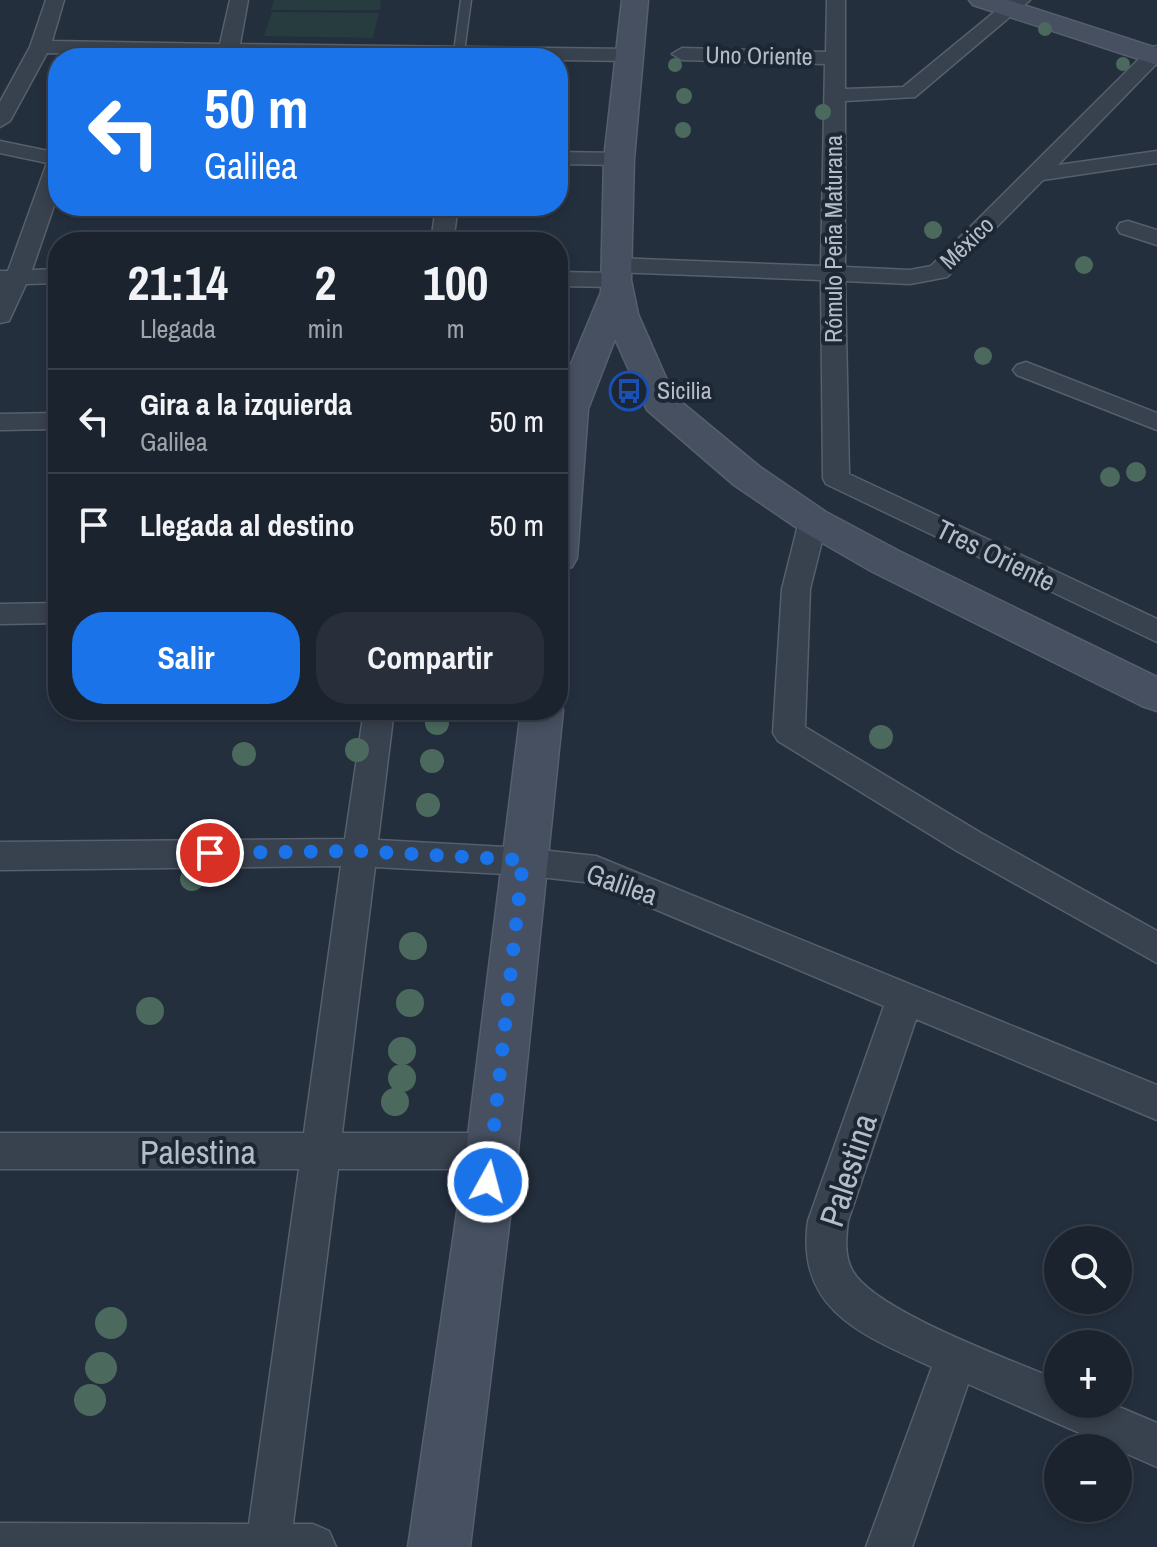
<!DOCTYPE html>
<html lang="es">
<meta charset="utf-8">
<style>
body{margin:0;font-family:"Archivo Narrow",sans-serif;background:#282f3a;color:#f1f3f6;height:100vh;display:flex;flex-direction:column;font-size:30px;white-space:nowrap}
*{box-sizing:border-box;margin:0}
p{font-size:26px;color:#a0a4aa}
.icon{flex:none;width:44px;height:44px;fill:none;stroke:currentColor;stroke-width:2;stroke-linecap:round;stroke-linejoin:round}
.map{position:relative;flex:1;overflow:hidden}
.side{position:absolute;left:48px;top:232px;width:520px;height:488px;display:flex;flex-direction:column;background:#1b232e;border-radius:32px;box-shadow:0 4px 12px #0003,0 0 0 2px #39404a}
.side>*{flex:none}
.hud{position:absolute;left:48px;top:48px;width:520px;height:168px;border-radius:32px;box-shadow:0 4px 12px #0003,0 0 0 2px #39404a;background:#1a73e8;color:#fff;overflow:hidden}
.tools{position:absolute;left:1044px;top:1226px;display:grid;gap:16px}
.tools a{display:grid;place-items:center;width:88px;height:88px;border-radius:50%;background:#1b232e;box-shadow:0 4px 12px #0003,0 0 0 2px #39404a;font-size:40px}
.pin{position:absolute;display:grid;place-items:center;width:68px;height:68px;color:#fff;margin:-34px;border:4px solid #fff;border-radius:50%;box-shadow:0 2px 8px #0007}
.me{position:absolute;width:88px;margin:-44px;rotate:7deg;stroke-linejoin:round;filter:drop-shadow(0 0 6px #0008)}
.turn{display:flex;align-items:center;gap:28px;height:168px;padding:0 24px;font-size:36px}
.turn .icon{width:104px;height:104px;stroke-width:2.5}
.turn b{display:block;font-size:56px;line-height:68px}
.eta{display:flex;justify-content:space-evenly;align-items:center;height:136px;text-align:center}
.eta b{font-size:48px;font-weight:800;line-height:56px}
.cta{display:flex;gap:16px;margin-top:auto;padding:16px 24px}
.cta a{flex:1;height:92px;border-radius:32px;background:#1a73e8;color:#fff;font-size:32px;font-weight:800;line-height:92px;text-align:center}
.cta a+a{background:#282f3a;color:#f1f3f6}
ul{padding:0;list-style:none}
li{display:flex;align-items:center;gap:24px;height:104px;padding:0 24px;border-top:2px solid #39404a}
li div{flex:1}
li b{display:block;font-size:30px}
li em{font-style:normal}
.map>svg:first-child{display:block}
.green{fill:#263c3f}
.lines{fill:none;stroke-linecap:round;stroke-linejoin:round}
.service-casing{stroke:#565f6c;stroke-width:3}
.minor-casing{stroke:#565f6c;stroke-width:3}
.secondary-casing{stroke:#565f6c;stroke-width:3}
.service{fill:#38414e;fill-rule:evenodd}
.minor{fill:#38414e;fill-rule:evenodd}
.secondary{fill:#465061;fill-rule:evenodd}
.tree{fill:#4b6a5d}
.route{stroke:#1a73e8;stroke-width:14;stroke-dasharray:0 25.2}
.labels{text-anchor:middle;stroke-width:8;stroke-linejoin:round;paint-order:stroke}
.far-street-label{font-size:24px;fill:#b4bcc9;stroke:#1d2633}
.far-poi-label{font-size:24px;fill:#b4bcc9;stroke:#1d2633;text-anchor:start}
.street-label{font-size:28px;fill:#b4bcc9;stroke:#1d2633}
.near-street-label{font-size:34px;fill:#b4bcc9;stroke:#1d2633}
</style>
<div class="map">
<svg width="1157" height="1547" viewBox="0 0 1157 1547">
<rect width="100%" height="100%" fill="#242f3e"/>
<path class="green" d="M274 0H381L380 10H271Z
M272 12 379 13 373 38 264 36Z"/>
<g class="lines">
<defs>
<path id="service" d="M461 0H471L464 52 459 55 454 52Z"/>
<path id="minor" d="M46 0H64L52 41 220 44 230 0H248L240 44 631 49 641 55 631 61 47 53 10 121 0 127V102L30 47Z
M827 0H845V89L903 87 1009 0H1030L915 97 845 101V267L910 270 931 266 1150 48 1157 46V63L1058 165 1157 151V163L1043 180 947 277 910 284 845 281 849 474 1157 619V642L826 484 823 478 821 280 614 272 606 270 602 265 606 260 614 258 821 266 825 64 682 60 672 54 682 48 826 52Z
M0 141 58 153V194L32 270 58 269V283L26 284 9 321 0 323V271H8L47 163 0 153Z
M558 152 619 153 630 159 619 165 558 164Z
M436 206H458L453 242H431Z
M1128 221 1157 230V245L1120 233 1117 228 1120 223Z
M558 272 615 273 623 275 627 280 623 285 615 287 558 286Z
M1026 362 1157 413V430L1017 375 1013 370 1017 365Z
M58 413V429L0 430V414Z
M813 512 823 514 827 521 810 589 805 727 981 833 1157 931V963L957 851 778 741 773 733 782 589 799 521 803 514Z
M58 603V623L0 624V604Z
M364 710H394L378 840 522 848 596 856 1157 1085V1120L916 1019 848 1221C846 1237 844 1255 852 1270 874 1311 1012 1360 1058 1380V1404H1112L1157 1423V1467L968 1384 912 1547H866L932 1367C865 1336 795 1311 808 1221L884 1006 593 883 522 875 375 867 342 1133H492L506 1138 511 1151 506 1164 492 1169H338L293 1524H313L329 1531 336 1547H0V1523L249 1524 299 1169H0V1133H304L341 866 0 870V842L345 839Z"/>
<path id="secondary" d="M622 0H648L634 159 631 280 638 314 674 396 760 467 826 512 899 551 1157 677V711L1142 706 871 571 800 530 734 485 647 410 615 339 588 409 577 558 572 567 558 571V395L601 292 604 159Z
M969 0H1008L1157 48V65L973 5Z
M558 700 563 710 518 1151 470 1547H408L466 1151 521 710H558Z"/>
</defs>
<use href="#service" class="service-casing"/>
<use href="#minor" class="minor-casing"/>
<use href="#secondary" class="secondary-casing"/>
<use href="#service" class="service"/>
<use href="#minor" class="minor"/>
<use href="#secondary" class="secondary"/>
</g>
<g class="tree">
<circle cx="1045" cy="29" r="7"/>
<circle cx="1123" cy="64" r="7"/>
<circle cx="675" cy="65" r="7"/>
<circle cx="684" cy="96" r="8"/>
<circle cx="823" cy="112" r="8"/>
<circle cx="683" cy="130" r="8"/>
<circle cx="933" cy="230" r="9"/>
<circle cx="1084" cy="265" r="9"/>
<circle cx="983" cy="356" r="9"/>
<circle cx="1136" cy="472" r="10"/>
<circle cx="1110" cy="477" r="10"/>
<circle cx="437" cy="723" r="12"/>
<circle cx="881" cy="737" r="12"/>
<circle cx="357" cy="750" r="12"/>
<circle cx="244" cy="754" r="12"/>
<circle cx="432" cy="761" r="12"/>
<circle cx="428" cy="805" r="12"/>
<circle cx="192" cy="879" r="12"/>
<circle cx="413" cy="946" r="14"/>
<circle cx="410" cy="1003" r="14"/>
<circle cx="150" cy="1011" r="14"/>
<circle cx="402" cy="1051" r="14"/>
<circle cx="402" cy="1078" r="14"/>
<circle cx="395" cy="1102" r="14"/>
<circle cx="111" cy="1323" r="16"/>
<circle cx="101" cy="1368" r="16"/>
<circle cx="90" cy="1400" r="16"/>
</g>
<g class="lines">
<path class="route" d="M210 853 359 851 523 860 488 1182"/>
</g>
<defs>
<symbol id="bus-ring" viewBox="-11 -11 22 22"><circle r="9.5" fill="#1d2633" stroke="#1a4fb4" stroke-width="1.5"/><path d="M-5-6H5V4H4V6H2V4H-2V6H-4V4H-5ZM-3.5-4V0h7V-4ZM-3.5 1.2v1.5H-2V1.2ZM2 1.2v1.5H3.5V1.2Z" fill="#1a4fb4"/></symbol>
</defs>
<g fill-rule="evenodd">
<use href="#bus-ring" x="607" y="369" width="44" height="44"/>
</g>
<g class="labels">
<g class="far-street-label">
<text transform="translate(759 56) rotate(1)" y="8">Uno Oriente</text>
<text transform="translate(834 239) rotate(-90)" y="8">Rómulo Peña Maturana</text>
<text transform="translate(967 243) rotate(-44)" y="8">México</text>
</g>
<g class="far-poi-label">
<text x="657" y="399">Sicilia</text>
</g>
<g class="street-label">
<text transform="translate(996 555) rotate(26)" y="10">Tres Oriente</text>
<text transform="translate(622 884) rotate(19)" y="10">Galilea</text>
</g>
<g class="near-street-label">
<text x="198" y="1164">Palestina</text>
<text transform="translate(848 1170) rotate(-72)" y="12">Palestina</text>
</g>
</g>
</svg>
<div class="tools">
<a><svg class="icon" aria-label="search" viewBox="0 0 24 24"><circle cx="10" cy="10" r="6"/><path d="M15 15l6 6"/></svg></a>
<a>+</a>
<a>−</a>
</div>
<div class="pin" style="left:210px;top:853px;background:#d93025"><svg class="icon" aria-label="arrive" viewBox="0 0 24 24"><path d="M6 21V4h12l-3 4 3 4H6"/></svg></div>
<svg class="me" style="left:488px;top:1182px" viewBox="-20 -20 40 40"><circle r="17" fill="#1a73e8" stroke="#fff" stroke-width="3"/><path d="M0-11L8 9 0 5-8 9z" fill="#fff"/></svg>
<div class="hud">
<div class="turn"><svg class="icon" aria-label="left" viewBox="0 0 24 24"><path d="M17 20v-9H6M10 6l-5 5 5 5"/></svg><div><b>50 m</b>Galilea</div></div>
</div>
<section class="side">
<div class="eta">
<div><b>21:14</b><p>Llegada</p></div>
<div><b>2</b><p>min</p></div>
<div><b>100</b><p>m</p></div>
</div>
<ul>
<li><svg class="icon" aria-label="left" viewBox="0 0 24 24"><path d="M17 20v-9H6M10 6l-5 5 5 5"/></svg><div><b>Gira a la izquierda</b><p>Galilea</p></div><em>50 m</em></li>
<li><svg class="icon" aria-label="arrive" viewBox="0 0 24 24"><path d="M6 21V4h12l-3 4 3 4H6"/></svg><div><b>Llegada al destino</b></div><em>50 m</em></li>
</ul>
<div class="cta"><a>Salir</a><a>Compartir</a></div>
</section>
</div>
